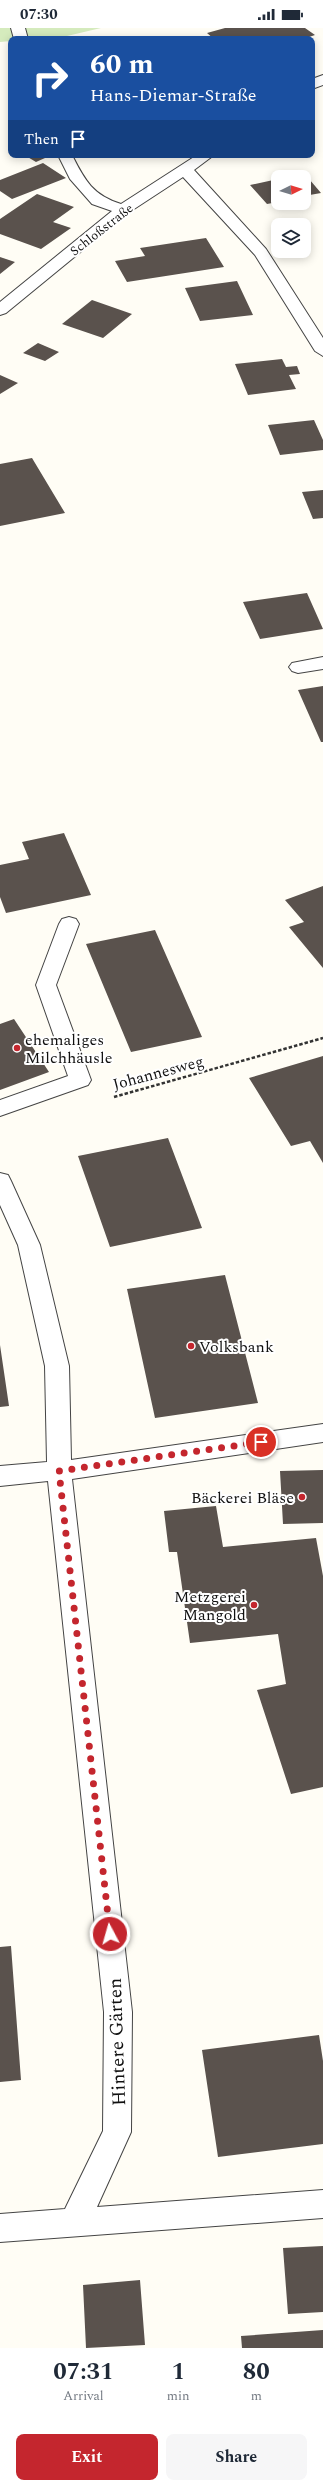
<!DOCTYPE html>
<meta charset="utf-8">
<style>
body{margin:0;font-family:Spectral,serif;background:#f6f6f7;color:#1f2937;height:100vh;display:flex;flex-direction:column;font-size:15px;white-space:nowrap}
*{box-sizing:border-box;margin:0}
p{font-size:13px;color:#747a83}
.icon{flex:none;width:22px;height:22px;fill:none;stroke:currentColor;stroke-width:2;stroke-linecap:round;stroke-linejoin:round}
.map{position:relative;height:2320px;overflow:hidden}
.drawer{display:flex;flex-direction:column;background:#fff;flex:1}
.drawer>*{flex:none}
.banner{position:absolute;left:8px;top:8px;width:307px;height:122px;border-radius:8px;box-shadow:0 2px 10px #0003;background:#1a4fa0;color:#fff;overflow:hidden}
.needle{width:26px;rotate:85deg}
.controls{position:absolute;left:271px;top:142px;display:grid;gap:8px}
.controls a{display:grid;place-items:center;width:40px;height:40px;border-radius:8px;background:#fff;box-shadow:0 2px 10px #0003;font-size:20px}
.pin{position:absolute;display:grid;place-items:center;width:34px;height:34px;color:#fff;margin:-17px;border:2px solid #fff;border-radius:50%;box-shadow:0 1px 4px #0007}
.me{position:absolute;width:44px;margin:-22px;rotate:354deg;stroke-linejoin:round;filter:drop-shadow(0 0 3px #0008)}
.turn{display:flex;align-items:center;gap:14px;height:84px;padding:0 16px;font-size:18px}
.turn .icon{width:52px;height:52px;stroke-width:2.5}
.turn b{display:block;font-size:28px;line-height:34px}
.then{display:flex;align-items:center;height:38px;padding:0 16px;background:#0003;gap:8px;font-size:15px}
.eta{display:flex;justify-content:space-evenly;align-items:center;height:68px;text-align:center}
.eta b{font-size:24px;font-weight:700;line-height:28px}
.primary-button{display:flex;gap:8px;margin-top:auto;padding:8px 16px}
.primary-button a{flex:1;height:46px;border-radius:8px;background:#c4262e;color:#fff;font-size:16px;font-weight:700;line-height:46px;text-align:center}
.primary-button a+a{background:#f6f6f7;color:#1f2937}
.status{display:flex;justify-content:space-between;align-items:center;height:28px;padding:0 20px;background:#fff;direction:ltr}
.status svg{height:11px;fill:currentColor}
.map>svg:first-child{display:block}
.green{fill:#d5ebbd}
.building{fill:#5a524d}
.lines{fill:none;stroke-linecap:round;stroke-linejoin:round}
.lane-casing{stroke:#444;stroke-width:2}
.street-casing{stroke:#444;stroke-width:2}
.path{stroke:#333;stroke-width:2.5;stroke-dasharray:3.5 2;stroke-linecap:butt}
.lane{fill:#fff;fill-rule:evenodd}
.street{fill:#fff;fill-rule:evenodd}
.route{stroke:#c4262e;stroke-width:7;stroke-dasharray:0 12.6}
.poi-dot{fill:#c4262e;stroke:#fff;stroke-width:1.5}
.labels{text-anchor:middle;stroke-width:4;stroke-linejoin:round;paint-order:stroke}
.far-street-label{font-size:13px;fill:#111;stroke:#fff}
.poi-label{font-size:16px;fill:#111;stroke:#fff;text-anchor:start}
.street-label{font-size:16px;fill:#111;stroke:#fff}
.near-street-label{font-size:19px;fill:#111;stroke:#fff}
</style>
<div class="status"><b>07:30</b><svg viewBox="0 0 49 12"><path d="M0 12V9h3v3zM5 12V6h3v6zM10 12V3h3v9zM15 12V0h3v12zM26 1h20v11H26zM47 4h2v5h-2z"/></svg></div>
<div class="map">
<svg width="323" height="2320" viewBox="0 0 323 2320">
<rect width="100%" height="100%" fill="#fffdf5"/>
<path class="green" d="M0 0H101L67 8 11 11V13L0 14Z"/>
<path class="building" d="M225 0H305L315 7 303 11H214L207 5Z
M40 127 45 130 36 134 26 128Z
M43 135 66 150 12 171 0 163V152Z
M304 145 321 165 304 168V149L290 148Z
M278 151V174L267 176 250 157Z
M37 166 74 179 53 194 71 200 41 221 0 206V191Z
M206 210 224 239 127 254 115 233 145 228 140 220Z
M0 229 15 234 0 246Z
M237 253 253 287 200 293 185 260Z
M92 272 132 286 103 310 62 296Z
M38 315 59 324 45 333 23 325Z
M282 331 286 339 297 338 300 346 289 347 296 361 248 367 235 336Z
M0 347 18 355 0 366Z
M314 392 323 412V422L280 427 268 397Z
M32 430 65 485 0 498V436Z
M323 462V490L313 491 302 464Z
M307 565 323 601 260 611 243 574Z
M323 658V714H321L298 662Z
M64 805 91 867 6 885 0 869V837L29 831 22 814Z
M323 858V940L289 899 304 894 285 872Z
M155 902 202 1009 131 1024 86 916Z
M14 991 49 1044 0 1062V996Z
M323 1028V1135L310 1113 291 1118 249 1050Z
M168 1110 202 1200 110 1219 78 1128Z
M225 1247 258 1375 155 1390 127 1261Z
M0 1317 9 1378 0 1379Z
M323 1442V1495L283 1496 280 1443Z
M216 1478 223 1519 316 1510 323 1548V1759L291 1766 257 1662 286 1656 278 1606 190 1615 177 1524H169L164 1483Z
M11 1918 21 2052 0 2054V1919Z
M319 2007 323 2033V2116L218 2129 202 2022Z
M323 2218V2284L288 2286 283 2220Z
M140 2252 145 2317 86 2320 83 2257Z
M323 2302V2320H242L241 2308Z"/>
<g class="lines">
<defs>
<path id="lane" d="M69 889 76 891 79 896 56 957 91 1052 88 1057 0 1088V1072L68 1048 36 957 59 896 62 891Z"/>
<path id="street" d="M11 0H25L28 11H14Z
M323 47V57L312 61V51Z
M58 127H72C85 153 93 167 121 176L197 127H214L194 142 266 221 323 310V328L315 323 255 227 183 149 128 185 6 285 0 287V274L112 183 92 176 70 151Z
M323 629V641L298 645 292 643 289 639 292 635Z
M0 1145 8 1147 11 1153 40 1217 69 1338 71 1432 323 1396V1414L72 1451 132 1984 131 2104 97 2179 323 2162V2190L0 2214V2186L65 2181 103 2103 104 1984 48 1453 0 1458V1438L47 1434 45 1338 18 1217 0 1177Z"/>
</defs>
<use href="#lane" class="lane-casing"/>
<use href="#street" class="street-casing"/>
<path class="path" d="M114 1069 323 1010"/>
<use href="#lane" class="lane"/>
<use href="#street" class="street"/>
</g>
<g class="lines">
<path class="route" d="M110 1906 59 1443 261 1414"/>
</g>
<g class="poi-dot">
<circle cx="17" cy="1020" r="4"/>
<circle cx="191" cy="1318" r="4"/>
<circle cx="302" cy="1469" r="4"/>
<circle cx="254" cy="1577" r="4"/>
</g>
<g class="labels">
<g class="far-street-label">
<text transform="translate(101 201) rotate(-38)" y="5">Schloßstraße</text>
</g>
<g class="poi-label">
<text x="25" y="1017">ehemaliges<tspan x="25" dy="18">Milchhäusle</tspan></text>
<text x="199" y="1324">Volksbank</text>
<text x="294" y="1475" text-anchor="end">Bäckerei Bläse</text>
<text x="246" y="1574" text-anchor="end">Metzgerei<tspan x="246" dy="18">Mangold</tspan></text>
</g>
<g class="street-label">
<text transform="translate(158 1044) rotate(-15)" y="6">Johannesweg</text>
</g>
<g class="near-street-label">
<text transform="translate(116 2014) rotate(-92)" y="7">Hintere Gärten</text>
</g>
</g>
</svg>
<div class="controls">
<a><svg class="needle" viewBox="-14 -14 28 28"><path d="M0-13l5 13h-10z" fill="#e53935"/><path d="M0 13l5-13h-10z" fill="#747a83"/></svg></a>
<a><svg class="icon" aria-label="layers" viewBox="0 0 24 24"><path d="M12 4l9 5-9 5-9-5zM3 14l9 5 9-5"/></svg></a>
</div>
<div class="pin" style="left:261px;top:1414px;background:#d93025"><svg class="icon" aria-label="arrive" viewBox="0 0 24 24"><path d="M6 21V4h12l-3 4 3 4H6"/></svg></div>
<svg class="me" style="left:110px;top:1906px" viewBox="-20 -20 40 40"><circle r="17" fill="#c4262e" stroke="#fff" stroke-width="3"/><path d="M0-11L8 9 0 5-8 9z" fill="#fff"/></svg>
<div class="banner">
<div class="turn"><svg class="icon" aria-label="right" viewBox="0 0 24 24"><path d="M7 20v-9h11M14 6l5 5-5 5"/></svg><div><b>60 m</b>Hans-Diemar-Straße</div></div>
<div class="then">Then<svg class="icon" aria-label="arrive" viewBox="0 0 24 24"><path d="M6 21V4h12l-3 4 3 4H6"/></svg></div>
</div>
</div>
<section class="drawer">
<div class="eta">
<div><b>07:31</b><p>Arrival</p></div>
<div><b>1</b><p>min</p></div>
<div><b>80</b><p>m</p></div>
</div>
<div class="primary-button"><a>Exit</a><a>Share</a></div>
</section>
